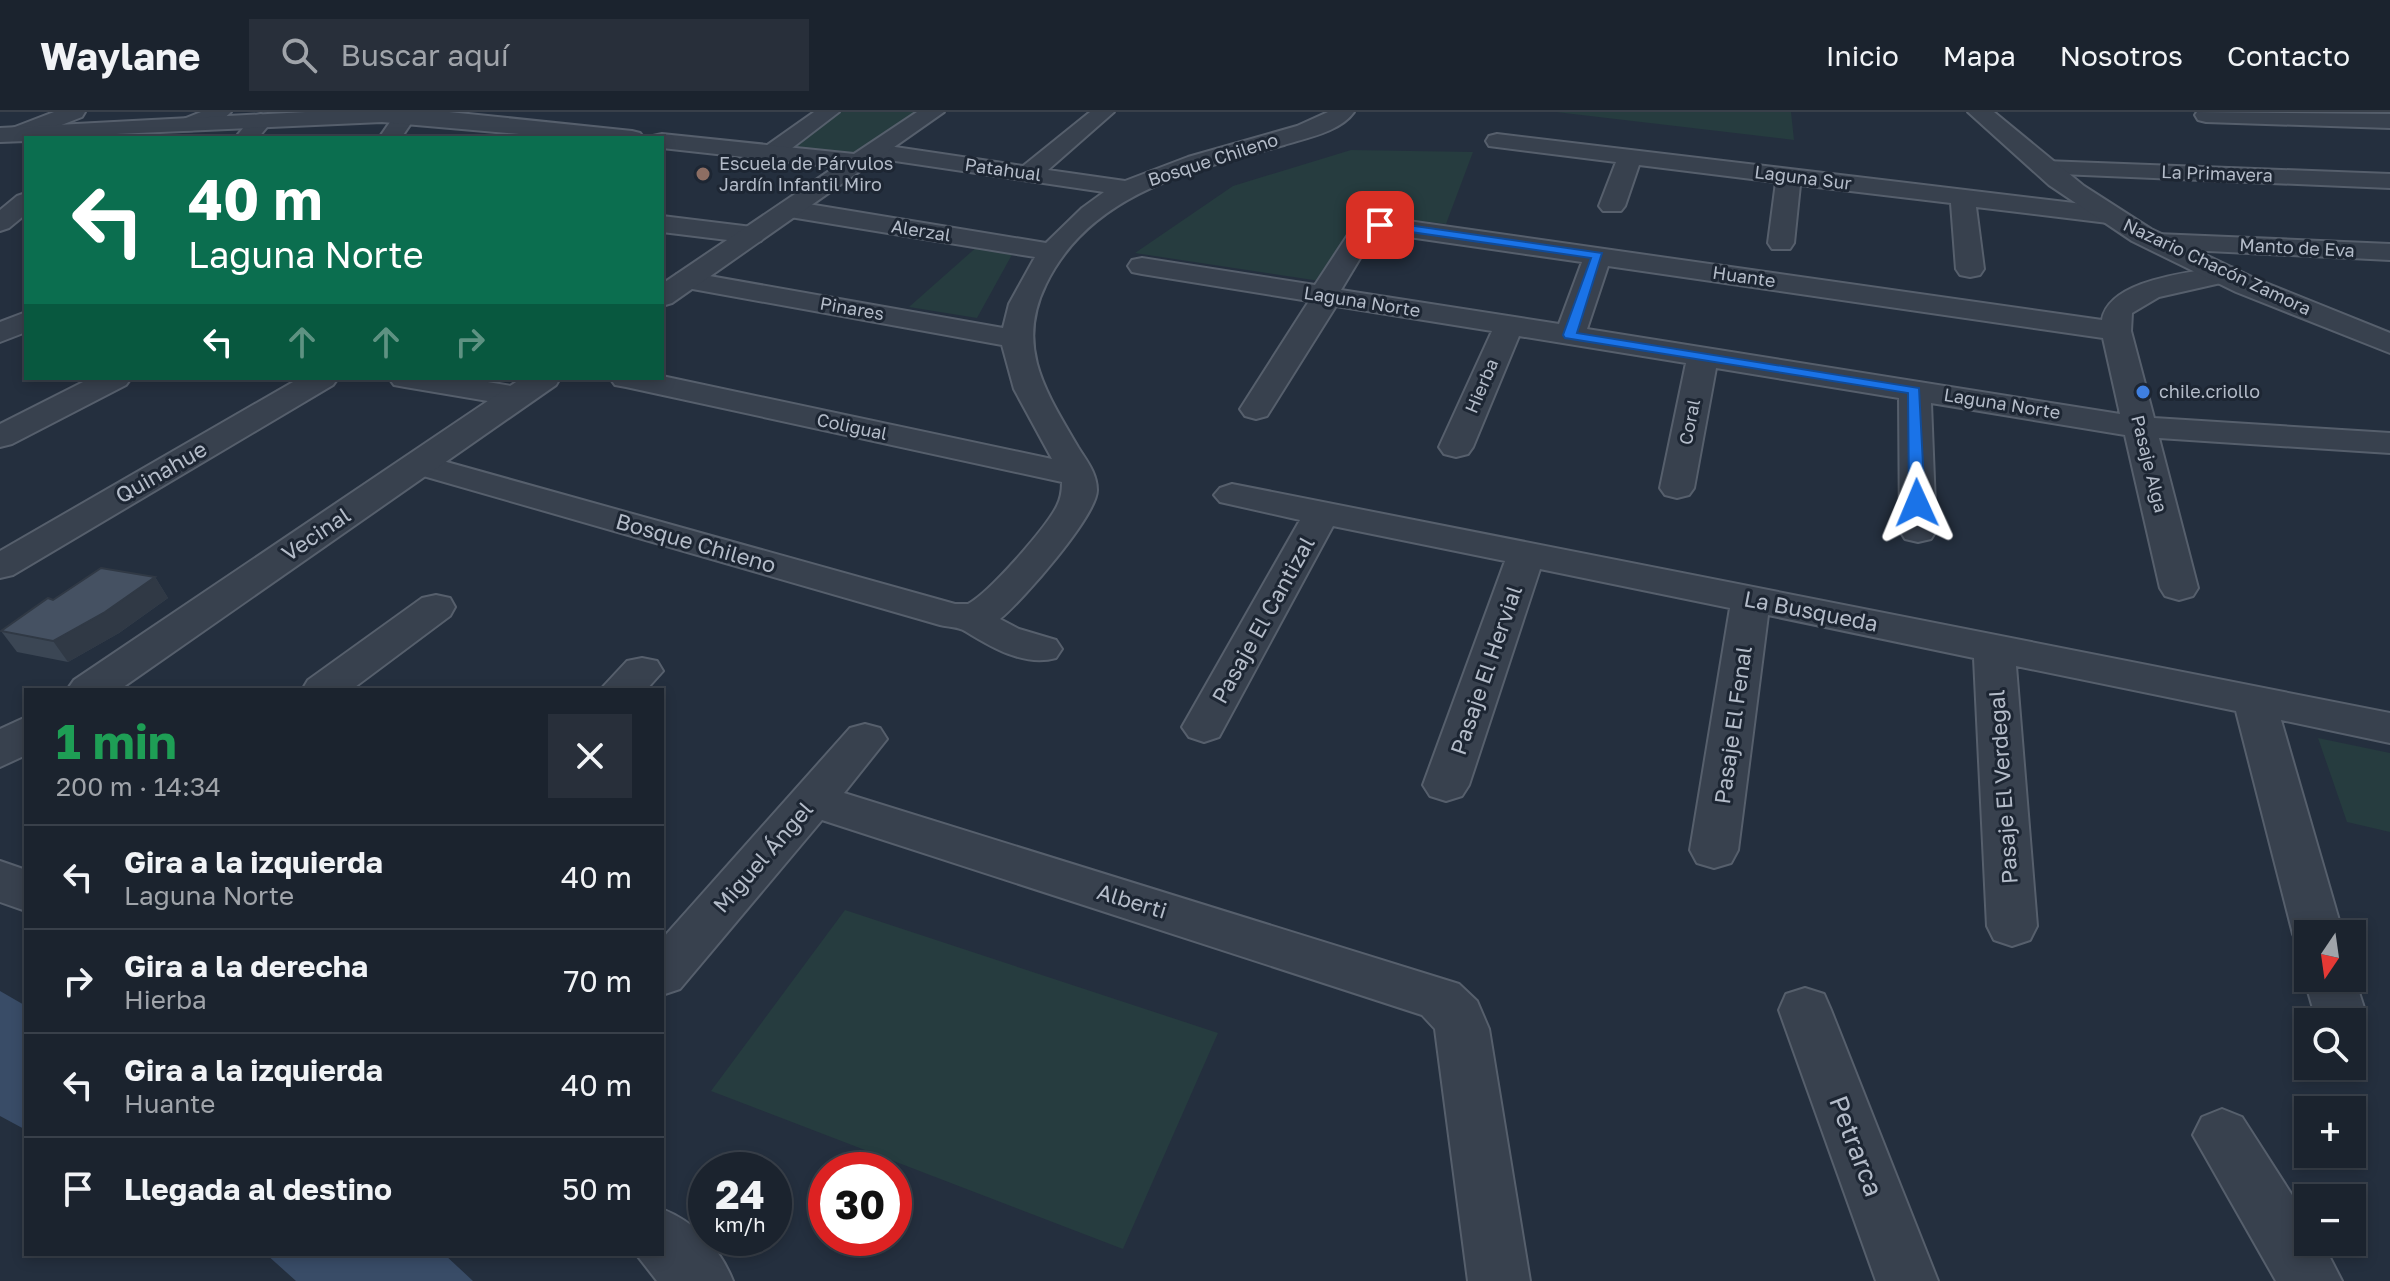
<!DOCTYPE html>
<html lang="es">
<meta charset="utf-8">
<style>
body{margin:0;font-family:"Golos Text",sans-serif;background:#282f3a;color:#f1f3f6;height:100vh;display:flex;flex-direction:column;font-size:30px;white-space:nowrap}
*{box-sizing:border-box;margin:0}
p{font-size:26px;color:#a0a4aa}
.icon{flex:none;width:44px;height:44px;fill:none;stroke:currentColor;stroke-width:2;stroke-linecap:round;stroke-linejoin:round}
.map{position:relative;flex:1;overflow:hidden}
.side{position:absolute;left:24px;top:576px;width:640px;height:568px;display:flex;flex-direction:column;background:#1b232e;border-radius:0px;box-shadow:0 4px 12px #0003,0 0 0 2px #39404a}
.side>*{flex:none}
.banner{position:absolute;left:24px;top:24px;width:640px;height:244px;border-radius:0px;box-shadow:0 4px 12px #0003,0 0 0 2px #39404a;background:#0b6e4f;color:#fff;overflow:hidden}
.needle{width:52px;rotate:193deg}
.fabs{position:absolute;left:2294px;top:808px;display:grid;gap:16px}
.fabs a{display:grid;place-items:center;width:72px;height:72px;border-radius:0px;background:#1b232e;box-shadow:0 4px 12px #0003,0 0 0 2px #39404a;font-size:40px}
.speed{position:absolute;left:688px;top:1040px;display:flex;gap:16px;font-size:40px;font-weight:700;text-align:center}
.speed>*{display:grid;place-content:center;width:104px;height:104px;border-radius:50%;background:#1b232e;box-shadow:0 4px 12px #0003,0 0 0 2px #39404a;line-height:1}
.speed small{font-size:20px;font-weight:400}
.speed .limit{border:12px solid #d22;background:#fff;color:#111}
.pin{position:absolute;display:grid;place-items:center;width:68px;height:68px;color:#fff;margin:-34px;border-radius:16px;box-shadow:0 4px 12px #0006}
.me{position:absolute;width:88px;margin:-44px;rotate:359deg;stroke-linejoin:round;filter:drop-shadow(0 0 6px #0008)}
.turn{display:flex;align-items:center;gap:28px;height:168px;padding:0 32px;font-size:36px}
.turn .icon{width:104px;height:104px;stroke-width:2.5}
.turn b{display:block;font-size:56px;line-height:68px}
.lanes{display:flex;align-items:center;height:76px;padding:0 32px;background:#0003;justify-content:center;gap:40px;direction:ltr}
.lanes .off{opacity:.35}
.round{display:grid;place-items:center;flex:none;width:84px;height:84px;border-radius:0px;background:#282f3a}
.head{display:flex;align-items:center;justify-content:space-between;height:136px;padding:0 32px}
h1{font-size:48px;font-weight:700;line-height:60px;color:#1e9e55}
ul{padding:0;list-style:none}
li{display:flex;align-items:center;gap:24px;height:104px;padding:0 32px;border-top:2px solid #39404a}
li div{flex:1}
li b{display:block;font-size:30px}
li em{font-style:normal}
header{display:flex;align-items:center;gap:48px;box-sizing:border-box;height:112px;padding:0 40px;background:#1b232e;border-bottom:2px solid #39404a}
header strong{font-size:38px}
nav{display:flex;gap:44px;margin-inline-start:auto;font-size:28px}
.search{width:560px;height:72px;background:#282f3a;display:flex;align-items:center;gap:20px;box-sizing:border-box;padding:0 28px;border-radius:0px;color:#a0a4aa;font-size:30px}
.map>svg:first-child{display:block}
.green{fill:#263c3f}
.water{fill:#394c67}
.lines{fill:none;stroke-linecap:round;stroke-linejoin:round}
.minor-casing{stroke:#565f6c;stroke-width:4}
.tertiary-casing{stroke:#565f6c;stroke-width:4}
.minor{fill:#38414e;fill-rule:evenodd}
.tertiary{fill:#38414e;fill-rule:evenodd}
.wall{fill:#3b4654}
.shaded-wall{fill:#303945}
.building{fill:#455162;stroke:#303945;stroke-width:2}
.route{fill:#1a73e8;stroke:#114b97;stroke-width:2}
.education-dot{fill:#8d6e63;stroke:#1d2633;stroke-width:3}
.shop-dot{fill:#3f7fe0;stroke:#1d2633;stroke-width:3}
.labels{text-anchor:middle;stroke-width:6;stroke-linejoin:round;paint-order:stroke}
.far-street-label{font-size:18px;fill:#b4bcc9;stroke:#1d2633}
.far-poi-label{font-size:18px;fill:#b4bcc9;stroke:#1d2633;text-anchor:start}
.street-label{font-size:22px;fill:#b4bcc9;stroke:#1d2633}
.near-street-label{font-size:26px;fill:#b4bcc9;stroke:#1d2633}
</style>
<header>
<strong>Waylane</strong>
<div class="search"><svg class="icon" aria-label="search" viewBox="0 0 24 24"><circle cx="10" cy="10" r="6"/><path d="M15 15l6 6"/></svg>Buscar aquí</div>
<nav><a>Inicio</a><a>Mapa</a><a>Nosotros</a><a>Contacto</a></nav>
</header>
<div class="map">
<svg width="2390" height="1169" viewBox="0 0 2390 1169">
<rect width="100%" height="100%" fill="#242f3e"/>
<path class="green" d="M835 0H920L857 43 787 35Z
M1556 0H1791L1794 28Z
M1351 38 1473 40 1446 112 1359 101 1320 169 1135 141 1233 74Z
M979 133 1014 139 977 206 909 195Z
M2318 626 2390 641V720L2347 710Z
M845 798 1218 921 1123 1137 711 979Z"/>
<path class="water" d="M0 879 26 894V1018L0 1004Z
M266 1142H444L473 1169H296Z"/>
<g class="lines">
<defs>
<path id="minor" d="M54 0H85L82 5 23 28H7L4 23 7 18Z
M201 0H231C221 11 196 21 181 18L178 13 181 8Z
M397 0H413L416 4 401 26H379Z
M814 0H839L779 46H763L759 41 763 36Z
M1090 0H1114L1048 58 1125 69 1188 45 1297 14 1328 0H1354C1340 20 1306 26 1284 33 1194 58 1091 80 1046 172 1015 235 1046 280 1078 335 1086 348 1097 361 1097 378 1097 404 1022 489 1000 507L1019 517 1056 528 1062 537 1056 546C1024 555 991 535 965 519 959 515 948 515 940 513L406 359 401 352 406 345 418 342 955 492H968C989 481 1046 416 1057 394 1061 386 1062 379 1062 370L626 275 615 273 610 266 662 264 1052 347 1014 277 1002 233 687 176 677 174 673 168 677 162 687 160 1003 216 1009 192 1035 145 790 105 781 102 777 97 781 92 790 89 1046 131 1082 96 1104 80 875 46 867 44 863 39 867 34 875 32 1023 54Z
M2197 0 2390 2V16L2206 10 2198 8 2195 3Z
M261 2 272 9 258 26H235L253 4Z
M1497 22 2108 95 2117 98 2121 103 2117 108 2108 111 1976 95 1984 157 1980 163 1970 165 1960 163 1956 157 1951 91 1800 73 1794 131 1790 137H1772L1768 131 1776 70 1639 53 1625 94 1621 99H1603L1599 94 1616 50 1489 34 1486 29 1489 24Z
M2045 49 2390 62V76L2037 61 2033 56 2037 51Z
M26 81V102L9 116 0 119V98L17 84Z
M662 104 752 115 761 117 765 123 761 129 752 131 662 120Z
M1380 105 2102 208C2109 167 2190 161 2224 154L2234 156 2238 162 2234 168 2159 185 2132 201 2131 219 2154 306 2390 321V341L2159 326 2198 476 2193 484 2179 488 2165 484 2160 476 2125 323 1931 291 1936 419 1931 427 1918 430 1905 427 1900 419 1899 286 1716 256 1694 376 1689 383 1677 386 1665 383 1660 376 1686 251 1519 224 1473 335 1468 342 1456 345 1444 342 1439 335 1492 219 1336 194 1267 304 1256 307 1245 304 1240 297 1309 189 1142 162 1132 160 1128 154 1132 148 1142 146 1315 173 1355 112ZM1381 121 1582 150 1559 212 1341 178 1374 123ZM1608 154 2103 226 2120 302 1587 217Z
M2157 122 2390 132V148L2148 136 2144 130 2148 124Z
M26 200V220L0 230V210Z
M91 266H131L126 273 12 332 0 335V312Z
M300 266H338L333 273 13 463 0 466V439Z
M389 266H464L529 277 534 284 529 291 518 294 405 275 394 273Z
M1232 372 2390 601V631L2281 608 2343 822H2308V839L2300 836 2293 822 2236 599 2016 554 2037 814 2030 828 2012 834 1994 828 1987 814 1974 546 1768 503 1738 738 1731 751 1714 756 1697 751 1690 738 1730 496 1540 457 1469 673 1462 684 1446 689 1430 684 1423 673 1505 449 1333 414 1219 625 1204 630 1189 625 1182 615 1300 408 1220 390 1214 383 1220 376Z
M436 483 450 486 455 495 450 504 351 578H302L308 568 422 486Z
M642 546 657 549 663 559 646 578H600L627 549Z
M865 612 880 616 887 627 844 681 1459 872 1477 889 1489 917 1530 1169H1468L1435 917 1422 903 822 708 680 877 662 883V827L850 616Z
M2308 858V866H2352V858L2366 902 2359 918 2352 920V910H2317L2304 866Z
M1805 876 1824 882 1831 898 1938 1169H1876L1779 898 1786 882Z
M2222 997 2242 1005 2308 1108V1130H2322L2342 1169H2276L2193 1023 2202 1005Z"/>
<path id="tertiary" d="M306 0H449L632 19 640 21 644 26H564L382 10 26 26V29L0 30V16Z
M917 0H944L672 191 662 194V172L835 55 662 36V26H652L653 24 662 22 854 42Z
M1968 0H1994L2084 74 2151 117 2256 167 2390 221V241L2236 180 2132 129 2049 73Z
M522 266H560L556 273 119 578H67L74 568Z
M26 605V643L0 655V617Z
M0 749 26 758V799L0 790Z
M662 1097C695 1110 720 1136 733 1169H657L636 1142H662Z"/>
</defs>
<use href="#minor" class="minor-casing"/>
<use href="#tertiary" class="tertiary-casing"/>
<use href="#minor" class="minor"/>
<use href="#tertiary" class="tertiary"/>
</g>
<path class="wall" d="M155 465 168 486 119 521 68 550 17 540 1 519 53 488Z"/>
<path class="shaded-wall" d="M155 465 168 486 119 521 68 550 53 529Z"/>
<path class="building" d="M101 456 155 465 105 500 53 529 1 519 48 486 53 488Z"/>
<path class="route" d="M1380 109 1602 141 1577 221 1919 276 1925 391 1917 396 1909 391 1908 281 1565 226 1563 223 1591 146 1376 115 1375 113Z"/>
<circle class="education-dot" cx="703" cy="62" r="8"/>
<circle class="shop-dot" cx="2143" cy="280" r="8"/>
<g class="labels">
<g class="far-street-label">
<text transform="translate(1213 48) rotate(-18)" y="6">Bosque Chileno</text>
<text transform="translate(1003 58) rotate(8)" y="6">Patahual</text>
<text transform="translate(2217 62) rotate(2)" y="6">La Primavera</text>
<text transform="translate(1803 66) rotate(7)" y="6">Laguna Sur</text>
<text transform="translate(921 119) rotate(9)" y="6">Alerzal</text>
<text transform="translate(2297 136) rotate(3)" y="6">Manto de Eva</text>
<text transform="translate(2217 155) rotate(25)" y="6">Nazario Chacón Zamora</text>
<text transform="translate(1744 165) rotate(8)" y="6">Huante</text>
<text transform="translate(1362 190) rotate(9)" y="6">Laguna Norte</text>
<text transform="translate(852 197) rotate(10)" y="6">Pinares</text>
<text transform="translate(1482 274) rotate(-67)" y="6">Hierba</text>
<text transform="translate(2002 292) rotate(9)" y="6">Laguna Norte</text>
<text transform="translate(1690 310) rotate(-79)" y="6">Coral</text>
<text transform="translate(852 315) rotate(12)" y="6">Coligual</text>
<text transform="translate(2149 352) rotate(76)" y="6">Pasaje Alga</text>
</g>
<g class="far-poi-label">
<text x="719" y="58">Escuela de Párvulos<tspan x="719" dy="21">Jardín Infantil Miro</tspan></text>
<text x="2159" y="286">chile.criollo</text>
</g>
<g class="street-label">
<text transform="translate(161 360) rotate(-30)" y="8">Quinahue</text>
<text transform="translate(316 422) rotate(-34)" y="8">Vecinal</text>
<text transform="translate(696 431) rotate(16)" y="8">Bosque Chileno</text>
<text transform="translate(1811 499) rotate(11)" y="8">La Busqueda</text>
<text transform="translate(1263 508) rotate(-61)" y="8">Pasaje El Cantizal</text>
<text transform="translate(1486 558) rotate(-71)" y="8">Pasaje El Hervial</text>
<text transform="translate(1733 613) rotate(-82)" y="8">Pasaje El Fenal</text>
<text transform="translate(2003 675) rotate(-94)" y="8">Pasaje El Verdegal</text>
<text transform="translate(763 745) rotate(-49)" y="8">Miguel Ángel</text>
<text transform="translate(1132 789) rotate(17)" y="8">Alberti</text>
</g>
<g class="near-street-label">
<text transform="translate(1856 1034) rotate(69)" y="9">Petrarca</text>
</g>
</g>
</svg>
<div class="fabs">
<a><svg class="needle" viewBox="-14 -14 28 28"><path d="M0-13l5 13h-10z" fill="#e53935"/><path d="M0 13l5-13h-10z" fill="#a0a4aa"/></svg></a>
<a><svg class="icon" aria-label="search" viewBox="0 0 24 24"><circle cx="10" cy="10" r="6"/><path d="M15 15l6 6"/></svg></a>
<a>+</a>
<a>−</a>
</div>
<div class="speed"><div>24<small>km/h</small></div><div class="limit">30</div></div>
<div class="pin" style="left:1380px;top:113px;background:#d93025"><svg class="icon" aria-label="arrive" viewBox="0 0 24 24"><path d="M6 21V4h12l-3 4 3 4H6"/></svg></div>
<svg class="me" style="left:1917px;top:391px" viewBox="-20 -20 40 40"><path d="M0-17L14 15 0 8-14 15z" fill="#1a73e8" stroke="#fff" stroke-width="4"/></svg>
<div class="banner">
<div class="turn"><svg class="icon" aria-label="left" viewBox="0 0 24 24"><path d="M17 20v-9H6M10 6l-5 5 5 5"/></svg><div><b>40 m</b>Laguna Norte</div></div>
<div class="lanes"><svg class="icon" aria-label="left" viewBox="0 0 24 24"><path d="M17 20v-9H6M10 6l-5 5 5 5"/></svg><svg class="icon off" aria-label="ahead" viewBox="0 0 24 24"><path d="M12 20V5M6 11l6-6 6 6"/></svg><svg class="icon off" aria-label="ahead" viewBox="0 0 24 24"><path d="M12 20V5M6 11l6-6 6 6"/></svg><svg class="icon off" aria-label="right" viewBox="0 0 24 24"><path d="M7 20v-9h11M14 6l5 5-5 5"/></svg></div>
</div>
<section class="side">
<div class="head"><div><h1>1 min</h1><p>200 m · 14:34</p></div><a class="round"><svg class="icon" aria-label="close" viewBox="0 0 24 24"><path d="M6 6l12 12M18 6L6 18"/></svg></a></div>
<ul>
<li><svg class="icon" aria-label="left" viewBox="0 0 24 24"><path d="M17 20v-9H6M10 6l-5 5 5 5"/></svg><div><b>Gira a la izquierda</b><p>Laguna Norte</p></div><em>40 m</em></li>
<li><svg class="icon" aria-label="right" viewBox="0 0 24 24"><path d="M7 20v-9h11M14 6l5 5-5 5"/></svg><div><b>Gira a la derecha</b><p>Hierba</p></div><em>70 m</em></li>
<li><svg class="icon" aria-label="left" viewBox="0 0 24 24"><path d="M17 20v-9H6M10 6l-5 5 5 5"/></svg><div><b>Gira a la izquierda</b><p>Huante</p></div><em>40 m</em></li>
<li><svg class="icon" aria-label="arrive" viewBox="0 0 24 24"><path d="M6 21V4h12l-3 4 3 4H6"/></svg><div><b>Llegada al destino</b></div><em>50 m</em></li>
</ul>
</section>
</div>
